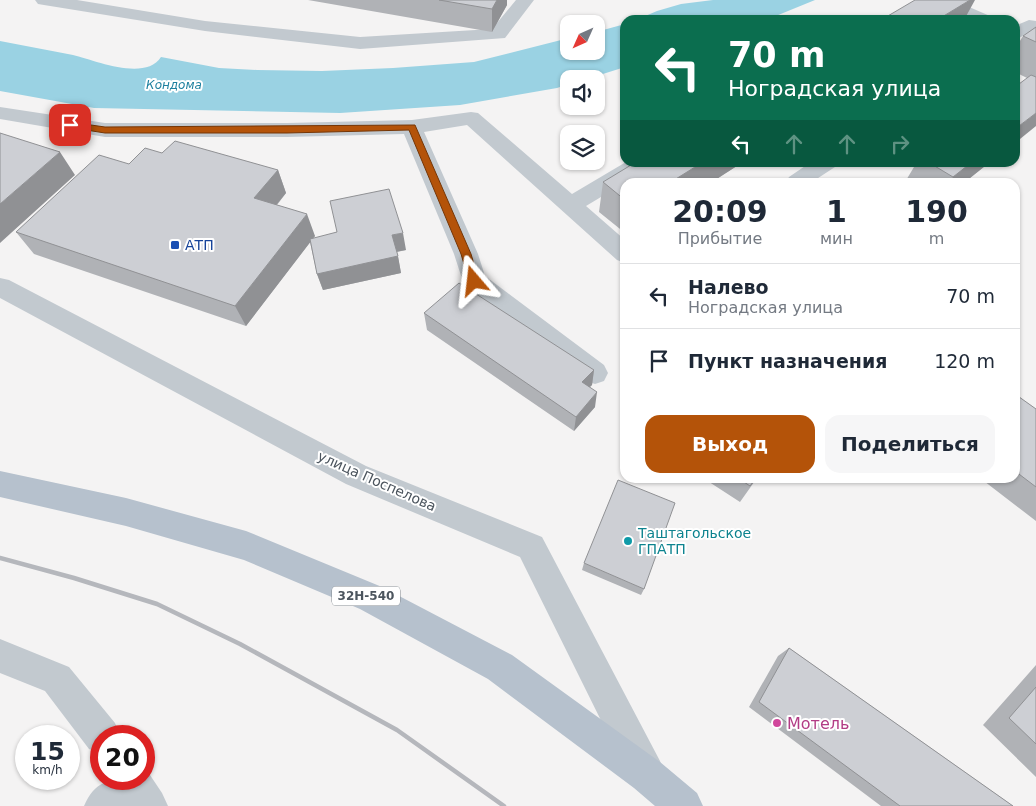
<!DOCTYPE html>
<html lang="ru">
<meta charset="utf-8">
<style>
body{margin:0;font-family:"DejaVu Sans",sans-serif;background:#f6f6f7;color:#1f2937;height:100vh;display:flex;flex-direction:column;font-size:19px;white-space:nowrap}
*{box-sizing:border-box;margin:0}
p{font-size:16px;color:#747a83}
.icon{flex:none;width:28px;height:28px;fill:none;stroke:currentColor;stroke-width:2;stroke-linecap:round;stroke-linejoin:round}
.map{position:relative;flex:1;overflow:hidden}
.details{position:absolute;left:620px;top:178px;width:400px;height:305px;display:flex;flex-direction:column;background:#fff;border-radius:15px;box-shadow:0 1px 4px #0004}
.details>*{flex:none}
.guide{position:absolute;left:620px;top:15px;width:400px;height:152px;border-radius:15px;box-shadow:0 1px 4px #0004;background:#0b6e4f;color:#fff;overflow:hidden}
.needle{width:32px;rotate:225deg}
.controls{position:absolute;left:560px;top:15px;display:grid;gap:10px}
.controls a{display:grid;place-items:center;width:45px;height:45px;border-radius:10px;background:#fff;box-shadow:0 1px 4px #0004;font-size:25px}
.speed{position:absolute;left:15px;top:725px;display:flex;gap:10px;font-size:25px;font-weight:700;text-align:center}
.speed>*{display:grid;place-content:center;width:65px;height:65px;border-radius:50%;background:#fff;box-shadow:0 1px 4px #0004;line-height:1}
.speed small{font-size:12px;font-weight:400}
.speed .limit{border:8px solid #d22;background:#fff;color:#111}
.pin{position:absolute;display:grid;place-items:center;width:42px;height:42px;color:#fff;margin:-21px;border-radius:10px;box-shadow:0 2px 8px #0006}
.me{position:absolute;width:55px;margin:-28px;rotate:343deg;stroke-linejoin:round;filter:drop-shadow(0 0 4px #0008)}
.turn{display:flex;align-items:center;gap:18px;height:105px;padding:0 25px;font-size:22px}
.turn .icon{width:65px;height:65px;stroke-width:2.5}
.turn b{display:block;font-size:35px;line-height:42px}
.lanes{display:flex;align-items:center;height:48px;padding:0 25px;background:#0003;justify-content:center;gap:25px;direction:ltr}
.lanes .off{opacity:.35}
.eta{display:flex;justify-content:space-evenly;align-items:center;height:85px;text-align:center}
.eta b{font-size:30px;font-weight:700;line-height:35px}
.button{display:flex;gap:10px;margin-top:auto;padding:10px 25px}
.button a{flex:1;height:58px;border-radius:15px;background:#b45309;color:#fff;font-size:20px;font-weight:700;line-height:58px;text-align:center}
.button a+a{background:#f6f6f7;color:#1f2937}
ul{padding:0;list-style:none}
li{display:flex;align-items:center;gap:15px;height:65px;padding:0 25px;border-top:1px solid #e0e1e3}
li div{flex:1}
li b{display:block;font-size:19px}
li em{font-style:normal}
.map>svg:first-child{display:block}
.water{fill:#9ad2e3}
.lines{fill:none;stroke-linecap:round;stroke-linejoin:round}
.minor{fill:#c2c9cf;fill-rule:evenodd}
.major{fill:#b6c1cd;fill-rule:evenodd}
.rail{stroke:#b5b7bc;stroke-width:4.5}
.wall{fill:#b0b2b6}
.shaded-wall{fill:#909194}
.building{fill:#cdcfd4;stroke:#909194}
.route{fill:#b45309;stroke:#753606}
.transit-dot{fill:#1a4fb4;stroke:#fff;stroke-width:2}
.culture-dot{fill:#0f9aa8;stroke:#fff;stroke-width:2}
.hotel-dot{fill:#d1479c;stroke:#fff;stroke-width:2}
.labels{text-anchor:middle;stroke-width:4;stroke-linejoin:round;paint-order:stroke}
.far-water-label{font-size:12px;font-style:italic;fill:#1e809f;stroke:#fff}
.shield{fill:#fff;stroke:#82888e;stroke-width:1}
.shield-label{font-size:12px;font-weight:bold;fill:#4c555e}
.transit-label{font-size:14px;fill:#164399;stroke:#fff;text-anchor:start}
.street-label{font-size:14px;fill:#4c555e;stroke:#fff}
.culture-label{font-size:14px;fill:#0d838f;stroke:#fff;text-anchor:start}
.near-hotel-label{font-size:16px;fill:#b23c85;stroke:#fff;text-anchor:start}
</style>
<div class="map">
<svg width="1036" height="806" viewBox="0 0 1036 806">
<rect width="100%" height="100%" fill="#f4f3f3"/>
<path class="water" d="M713 0H815L766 20H636L657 11 681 4Z
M625 24V67L587 79H569V84L557 88 460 105 340 113 94 108 0 91V41C24 46 49 50 73 55 94 60 145 82 161 57L219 68 257 70 322 71 393 68 474 62 569 38V51H596V32Z"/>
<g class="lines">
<path class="minor" d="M35 0H77L205 21 360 37 492 29 516 0H534L505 38 360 49 205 31 44 5 38 4Z
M929 0H953L990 16 993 20H969L932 4Z
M1029 20 1036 21V33L1030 32 1015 40V26Z
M0 107 105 123H287L412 120 471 112 478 113 572 194 626 162H653L651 167 586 206 625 240V263L617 260 467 125 424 132 478 254 485 276 604 365 608 373 604 381 595 384 586 381 465 288 454 254 404 134 287 137H105L0 119Z
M811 162H837L835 167 812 182H786L789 177Z
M0 278 9 280 366 466 542 537 660 761 665 774 660 787 647 792 634 787 520 557 346 484 0 298Z
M0 639 69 667 115 723 120 736H101V754L89 749 45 691 0 673Z
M144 766 162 793 168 806H84C97 776 115 779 144 779Z"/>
<path class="major" d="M0 471 126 498 246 531 382 587 512 655 660 762 697 793 703 806H655L634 788 488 679 360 609 244 560 126 526 0 497Z"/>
<path class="rail" d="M0 558 74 578 157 604 240 644 397 730 504 806"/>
</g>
<path class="wall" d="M308 0H507V5L492 32Z
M1036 27V126L1027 78 1015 72V49L1023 36Z
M162 153 278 170 286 193 277 205 315 236 313 238 406 250 397 252 401 273 323 290 317 274 310 242 246 326 34 254 16 232 129 164Z
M743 162 712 182H625V233L599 212 603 182Z
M917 162H990L965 182H905Z
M424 313 594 370 592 385 589 387 595 407 574 431 427 330Z
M1015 394 1036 409V521L980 478H1015Z
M703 478H757L740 502Z
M584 563 644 589 641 595 582 570Z
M789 648 1013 806H881L749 707 778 656Z
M1036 665V777L983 725Z"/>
<path class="shaded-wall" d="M497 0H507V5L492 32V9Z
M970 0H975L964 20H937Z
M1036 113V126L1015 143V129Z
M60 152 75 175 0 243V204Z
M703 162H743L712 182H671Z
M972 162H990L965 182H950L953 177Z
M278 170 286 193 264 220 254 198Z
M307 214 315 236 246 326 235 306Z
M403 233 406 250 395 252 392 235Z
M398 256 401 273 323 290 317 274Z
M594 370 592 385 580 397 582 382Z
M597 392 595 407 574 431 576 417Z"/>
<path class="building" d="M439 0H497L492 9Z
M915 0H970L937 20H881Z
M1036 27V42L1023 36Z
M1031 75 1036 77V113L1015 129V87Z
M0 133 60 152 0 204Z
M175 141 278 170 254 198 307 214 235 306 16 232 99 155 129 164 145 148 162 153Z
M636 162H703L671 182H625V200L603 182Z
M928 162H972L953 177Z
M389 189 403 233 392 235 398 256 317 274 310 239 337 232 330 201Z
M459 283 594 370 582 382 597 392 576 417 424 313Z
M1015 394 1036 409V487L1015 471Z
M738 478H756L750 486Z
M618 480 675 503 644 589 584 563Z
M789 648 1013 806H900L759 702Z
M1036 687V744L1009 718Z"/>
<path class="route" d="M70 122 105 127 415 125 471 254 479 281 474 285 469 281 461 254 409 130 287 133H105L67 127 66 125Z"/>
<rect class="transit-dot" x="170" y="240" width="10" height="10" rx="2.5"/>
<circle class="culture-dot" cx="628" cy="541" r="5"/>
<circle class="hotel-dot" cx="777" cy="723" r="5"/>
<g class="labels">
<g class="far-water-label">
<text x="174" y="89">Кондома</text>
</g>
<rect class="shield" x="332" y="586.5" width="68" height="19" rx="4"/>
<g class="shield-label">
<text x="366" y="600">32Н-540</text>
</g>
<g class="transit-label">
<text x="185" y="250">АТП</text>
</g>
<g class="street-label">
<text transform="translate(377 481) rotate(24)" y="5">улица Поспелова</text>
</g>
<g class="culture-label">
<text x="638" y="538">Таштагольское<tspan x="638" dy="16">ГПАТП</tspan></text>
</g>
<g class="near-hotel-label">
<text x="787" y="729">Мотель</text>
</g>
</g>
</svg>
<div class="controls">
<a><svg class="needle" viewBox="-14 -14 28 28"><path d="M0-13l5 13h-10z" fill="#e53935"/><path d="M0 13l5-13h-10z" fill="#747a83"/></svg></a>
<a><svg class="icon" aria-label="sound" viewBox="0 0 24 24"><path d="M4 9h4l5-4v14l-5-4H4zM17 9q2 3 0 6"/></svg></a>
<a><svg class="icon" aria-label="layers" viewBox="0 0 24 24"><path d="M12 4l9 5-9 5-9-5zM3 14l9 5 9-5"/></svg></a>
</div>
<div class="speed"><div>15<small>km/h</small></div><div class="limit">20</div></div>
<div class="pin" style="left:70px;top:125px;background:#d93025"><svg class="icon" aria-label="arrive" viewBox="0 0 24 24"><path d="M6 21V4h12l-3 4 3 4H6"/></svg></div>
<svg class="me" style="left:474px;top:281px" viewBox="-20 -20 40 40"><path d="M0-17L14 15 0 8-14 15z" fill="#b45309" stroke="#fff" stroke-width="4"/></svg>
<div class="guide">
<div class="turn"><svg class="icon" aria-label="left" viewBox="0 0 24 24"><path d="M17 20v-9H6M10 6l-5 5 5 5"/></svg><div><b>70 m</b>Ноградская улица</div></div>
<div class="lanes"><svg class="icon" aria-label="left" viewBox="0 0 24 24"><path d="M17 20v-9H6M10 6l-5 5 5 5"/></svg><svg class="icon off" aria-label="ahead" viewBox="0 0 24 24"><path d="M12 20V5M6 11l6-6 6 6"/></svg><svg class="icon off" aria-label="ahead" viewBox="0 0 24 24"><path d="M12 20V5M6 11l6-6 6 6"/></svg><svg class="icon off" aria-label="right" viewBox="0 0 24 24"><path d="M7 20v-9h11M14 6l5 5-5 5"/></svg></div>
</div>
<section class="details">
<div class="eta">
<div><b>20:09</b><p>Прибытие</p></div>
<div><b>1</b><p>мин</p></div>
<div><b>190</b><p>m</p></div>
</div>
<ul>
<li><svg class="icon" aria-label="left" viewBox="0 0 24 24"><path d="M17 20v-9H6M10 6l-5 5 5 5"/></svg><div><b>Налево</b><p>Ноградская улица</p></div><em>70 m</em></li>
<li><svg class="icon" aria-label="arrive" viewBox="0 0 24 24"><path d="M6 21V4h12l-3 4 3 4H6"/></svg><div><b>Пункт назначения</b></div><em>120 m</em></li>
</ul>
<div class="button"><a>Выход</a><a>Поделиться</a></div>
</section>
</div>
